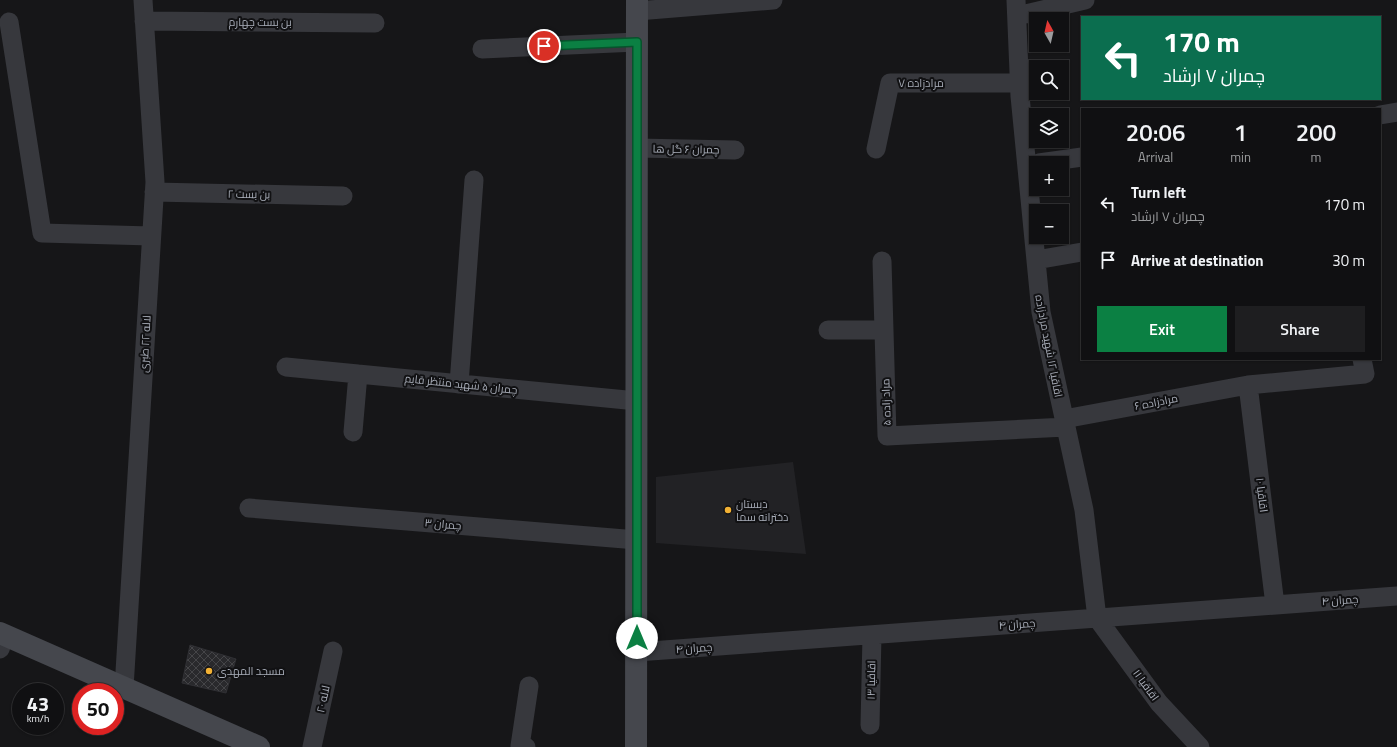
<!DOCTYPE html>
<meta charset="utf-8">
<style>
body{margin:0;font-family:"Titillium Web",Cairo,sans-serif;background:#1e1e20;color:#f1f3f6;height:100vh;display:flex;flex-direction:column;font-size:15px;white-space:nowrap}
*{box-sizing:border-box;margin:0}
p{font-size:13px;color:#9c9d9f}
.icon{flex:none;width:22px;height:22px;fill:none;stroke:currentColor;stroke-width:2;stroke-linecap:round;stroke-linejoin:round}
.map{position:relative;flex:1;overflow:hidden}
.details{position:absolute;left:1081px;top:108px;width:300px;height:252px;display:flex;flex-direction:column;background:#101012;border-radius:0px;box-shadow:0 1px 3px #0004,0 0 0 1px #303032}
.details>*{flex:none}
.guide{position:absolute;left:1081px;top:16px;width:300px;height:84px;border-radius:0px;box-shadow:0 1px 3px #0004,0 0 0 1px #303032;background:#0b6e4f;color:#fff;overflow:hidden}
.needle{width:26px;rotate:352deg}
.buttons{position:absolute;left:1029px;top:12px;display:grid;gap:8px}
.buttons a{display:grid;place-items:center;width:40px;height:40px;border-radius:0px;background:#101012;box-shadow:0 1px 3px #0004,0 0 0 1px #303032;font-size:20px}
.speed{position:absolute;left:12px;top:683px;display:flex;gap:8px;font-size:20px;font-weight:700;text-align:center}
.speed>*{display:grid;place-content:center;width:52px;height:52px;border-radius:50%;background:#101012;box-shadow:0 1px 3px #0004,0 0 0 1px #303032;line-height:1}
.speed small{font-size:10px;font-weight:400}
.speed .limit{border:6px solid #d22;background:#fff;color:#111}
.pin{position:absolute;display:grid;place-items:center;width:34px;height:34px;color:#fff;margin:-17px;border:2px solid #fff;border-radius:50%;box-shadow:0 1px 4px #0007}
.me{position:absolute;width:44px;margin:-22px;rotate:0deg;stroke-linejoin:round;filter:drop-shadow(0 0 3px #0008)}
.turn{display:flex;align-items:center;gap:14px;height:84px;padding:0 16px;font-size:18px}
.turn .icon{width:52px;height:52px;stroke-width:2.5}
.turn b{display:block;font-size:28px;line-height:34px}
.eta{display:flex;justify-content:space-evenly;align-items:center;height:68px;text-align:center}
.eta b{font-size:24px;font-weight:600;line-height:28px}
.button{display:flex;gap:8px;margin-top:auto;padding:8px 16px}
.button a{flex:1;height:46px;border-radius:0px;background:#0b8043;color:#fff;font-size:16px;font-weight:600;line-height:46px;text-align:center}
.button a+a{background:#1e1e20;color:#f1f3f6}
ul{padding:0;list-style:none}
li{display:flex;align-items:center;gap:12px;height:56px;padding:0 16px}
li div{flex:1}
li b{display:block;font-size:15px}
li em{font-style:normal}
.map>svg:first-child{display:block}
.built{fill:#222225}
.building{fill:url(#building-cross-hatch);stroke:#303034}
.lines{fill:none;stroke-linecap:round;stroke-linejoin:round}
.street{stroke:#37383d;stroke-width:19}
.secondary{stroke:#45474d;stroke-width:22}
.route-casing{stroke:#07532c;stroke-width:10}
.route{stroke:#0b8043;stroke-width:7}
.poi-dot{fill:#f2b134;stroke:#111113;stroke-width:1.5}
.labels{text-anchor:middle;stroke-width:4;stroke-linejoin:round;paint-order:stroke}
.street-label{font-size:11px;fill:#a8adb8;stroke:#111113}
.poi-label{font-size:11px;fill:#a8adb8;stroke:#111113;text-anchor:start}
</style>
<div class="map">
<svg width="1397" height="747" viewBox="0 0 1397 747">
<defs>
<pattern id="building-cross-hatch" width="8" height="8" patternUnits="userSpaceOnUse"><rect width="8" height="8" fill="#29292c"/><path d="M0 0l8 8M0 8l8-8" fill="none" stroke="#454548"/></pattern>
</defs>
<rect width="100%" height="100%" fill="#161618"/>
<path class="built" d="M793 462 806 554 656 543V477Z"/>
<path class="building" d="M190 645 236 659 226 693 182 683Z"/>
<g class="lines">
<path class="street" d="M1016 0 1020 96 1041 312 1084 510 1097 618 1159 703 1200 747
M637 11 773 0
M1017 16 1085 0
M144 21 375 23
M9 22 42 233 151 236
M482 49 637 42
M1380 115 1397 112
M637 148 735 150
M876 149 890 83H1020
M1039 163 1082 157
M154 192 343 196
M1036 260 1082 252
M882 261 887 436 1066 427
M828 330H884
M286 367 637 401
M459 384 474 180
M1248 385 1275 605
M1064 419 1248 385 1365 374 1362 359
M353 432 358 374
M249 508 637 540
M0 649 5 635
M637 652 1397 596
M124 688 155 182 143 0
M870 725 872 635
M312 747 333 651
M526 747 520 746 529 686"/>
<path class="secondary" d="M0 633 259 747
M636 747 637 0"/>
</g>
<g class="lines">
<defs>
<path id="route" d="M544 46 637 42V638"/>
</defs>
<use href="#route" class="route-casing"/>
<use href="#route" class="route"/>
</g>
<g class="poi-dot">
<circle cx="728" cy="510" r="4"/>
<circle cx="209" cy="671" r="4"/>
</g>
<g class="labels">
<g class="street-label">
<text x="260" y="26">بن بست چهارم</text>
<text x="921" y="87">مرادزاده ۷</text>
<text transform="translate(686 149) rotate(1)" y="4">چمران ۶ گل ها</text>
<text transform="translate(249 194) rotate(1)" y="4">بن بست ۲</text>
<text transform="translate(145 344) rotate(-87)" y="4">لاله ۲۲ طبری</text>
<text transform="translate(1049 346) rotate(79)" y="4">اقاقیا ۱۲ شهید مرادزاده</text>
<text transform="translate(461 384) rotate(6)" y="4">چمران ۵ شهید منتظر قایم</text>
<text transform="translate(886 402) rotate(-92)" y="4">مراد زاده ۵</text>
<text transform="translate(1156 402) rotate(-11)" y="4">مرادزاده ۶</text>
<text transform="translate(1262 495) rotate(83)" y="4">اقاقیا ۱۰</text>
<text transform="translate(443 524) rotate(5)" y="4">چمران ۳</text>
<text transform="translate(1340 600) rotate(-4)" y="4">چمران ۴</text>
<text transform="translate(1017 624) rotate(-4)" y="4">چمران ۴</text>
<text transform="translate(694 648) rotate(-4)" y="4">چمران ۴</text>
<text transform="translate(871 680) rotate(-89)" y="4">اقاقیا ۱۳</text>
<text transform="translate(1146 685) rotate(54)" y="4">اقاقیا ۱۱</text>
<text transform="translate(323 699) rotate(-78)" y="4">لاله ۲۰</text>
</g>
<g class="poi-label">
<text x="736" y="508">دبستان<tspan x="736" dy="13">دخترانه سما</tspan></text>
<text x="217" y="675">مسجد المهدی</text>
</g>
</g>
</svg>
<div class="buttons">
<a><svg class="needle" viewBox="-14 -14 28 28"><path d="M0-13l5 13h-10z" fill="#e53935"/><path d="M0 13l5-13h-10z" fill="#9c9d9f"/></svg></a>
<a><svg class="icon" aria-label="search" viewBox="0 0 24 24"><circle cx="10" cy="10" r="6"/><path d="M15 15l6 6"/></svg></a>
<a><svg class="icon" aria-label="layers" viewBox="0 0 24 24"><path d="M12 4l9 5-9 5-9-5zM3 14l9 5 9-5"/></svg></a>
<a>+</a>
<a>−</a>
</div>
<div class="speed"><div>43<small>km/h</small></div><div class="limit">50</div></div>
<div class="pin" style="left:544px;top:46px;background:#d93025"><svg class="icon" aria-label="arrive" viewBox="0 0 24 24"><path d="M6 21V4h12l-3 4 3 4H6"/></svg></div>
<svg class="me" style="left:637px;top:638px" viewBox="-20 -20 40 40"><circle r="19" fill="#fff"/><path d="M0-13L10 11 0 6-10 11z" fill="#0b8043"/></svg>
<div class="guide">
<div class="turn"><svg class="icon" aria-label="left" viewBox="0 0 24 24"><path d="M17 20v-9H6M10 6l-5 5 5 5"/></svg><div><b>170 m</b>چمران ۷ ارشاد</div></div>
</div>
<section class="details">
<div class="eta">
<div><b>20:06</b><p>Arrival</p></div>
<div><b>1</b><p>min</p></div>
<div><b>200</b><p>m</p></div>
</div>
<ul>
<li><svg class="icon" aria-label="left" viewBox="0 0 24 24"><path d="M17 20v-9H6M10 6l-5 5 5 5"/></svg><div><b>Turn left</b><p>چمران ۷ ارشاد</p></div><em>170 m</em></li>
<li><svg class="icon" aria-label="arrive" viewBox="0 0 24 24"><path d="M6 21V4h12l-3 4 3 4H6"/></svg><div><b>Arrive at destination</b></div><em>30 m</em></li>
</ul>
<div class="button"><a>Exit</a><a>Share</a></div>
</section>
</div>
